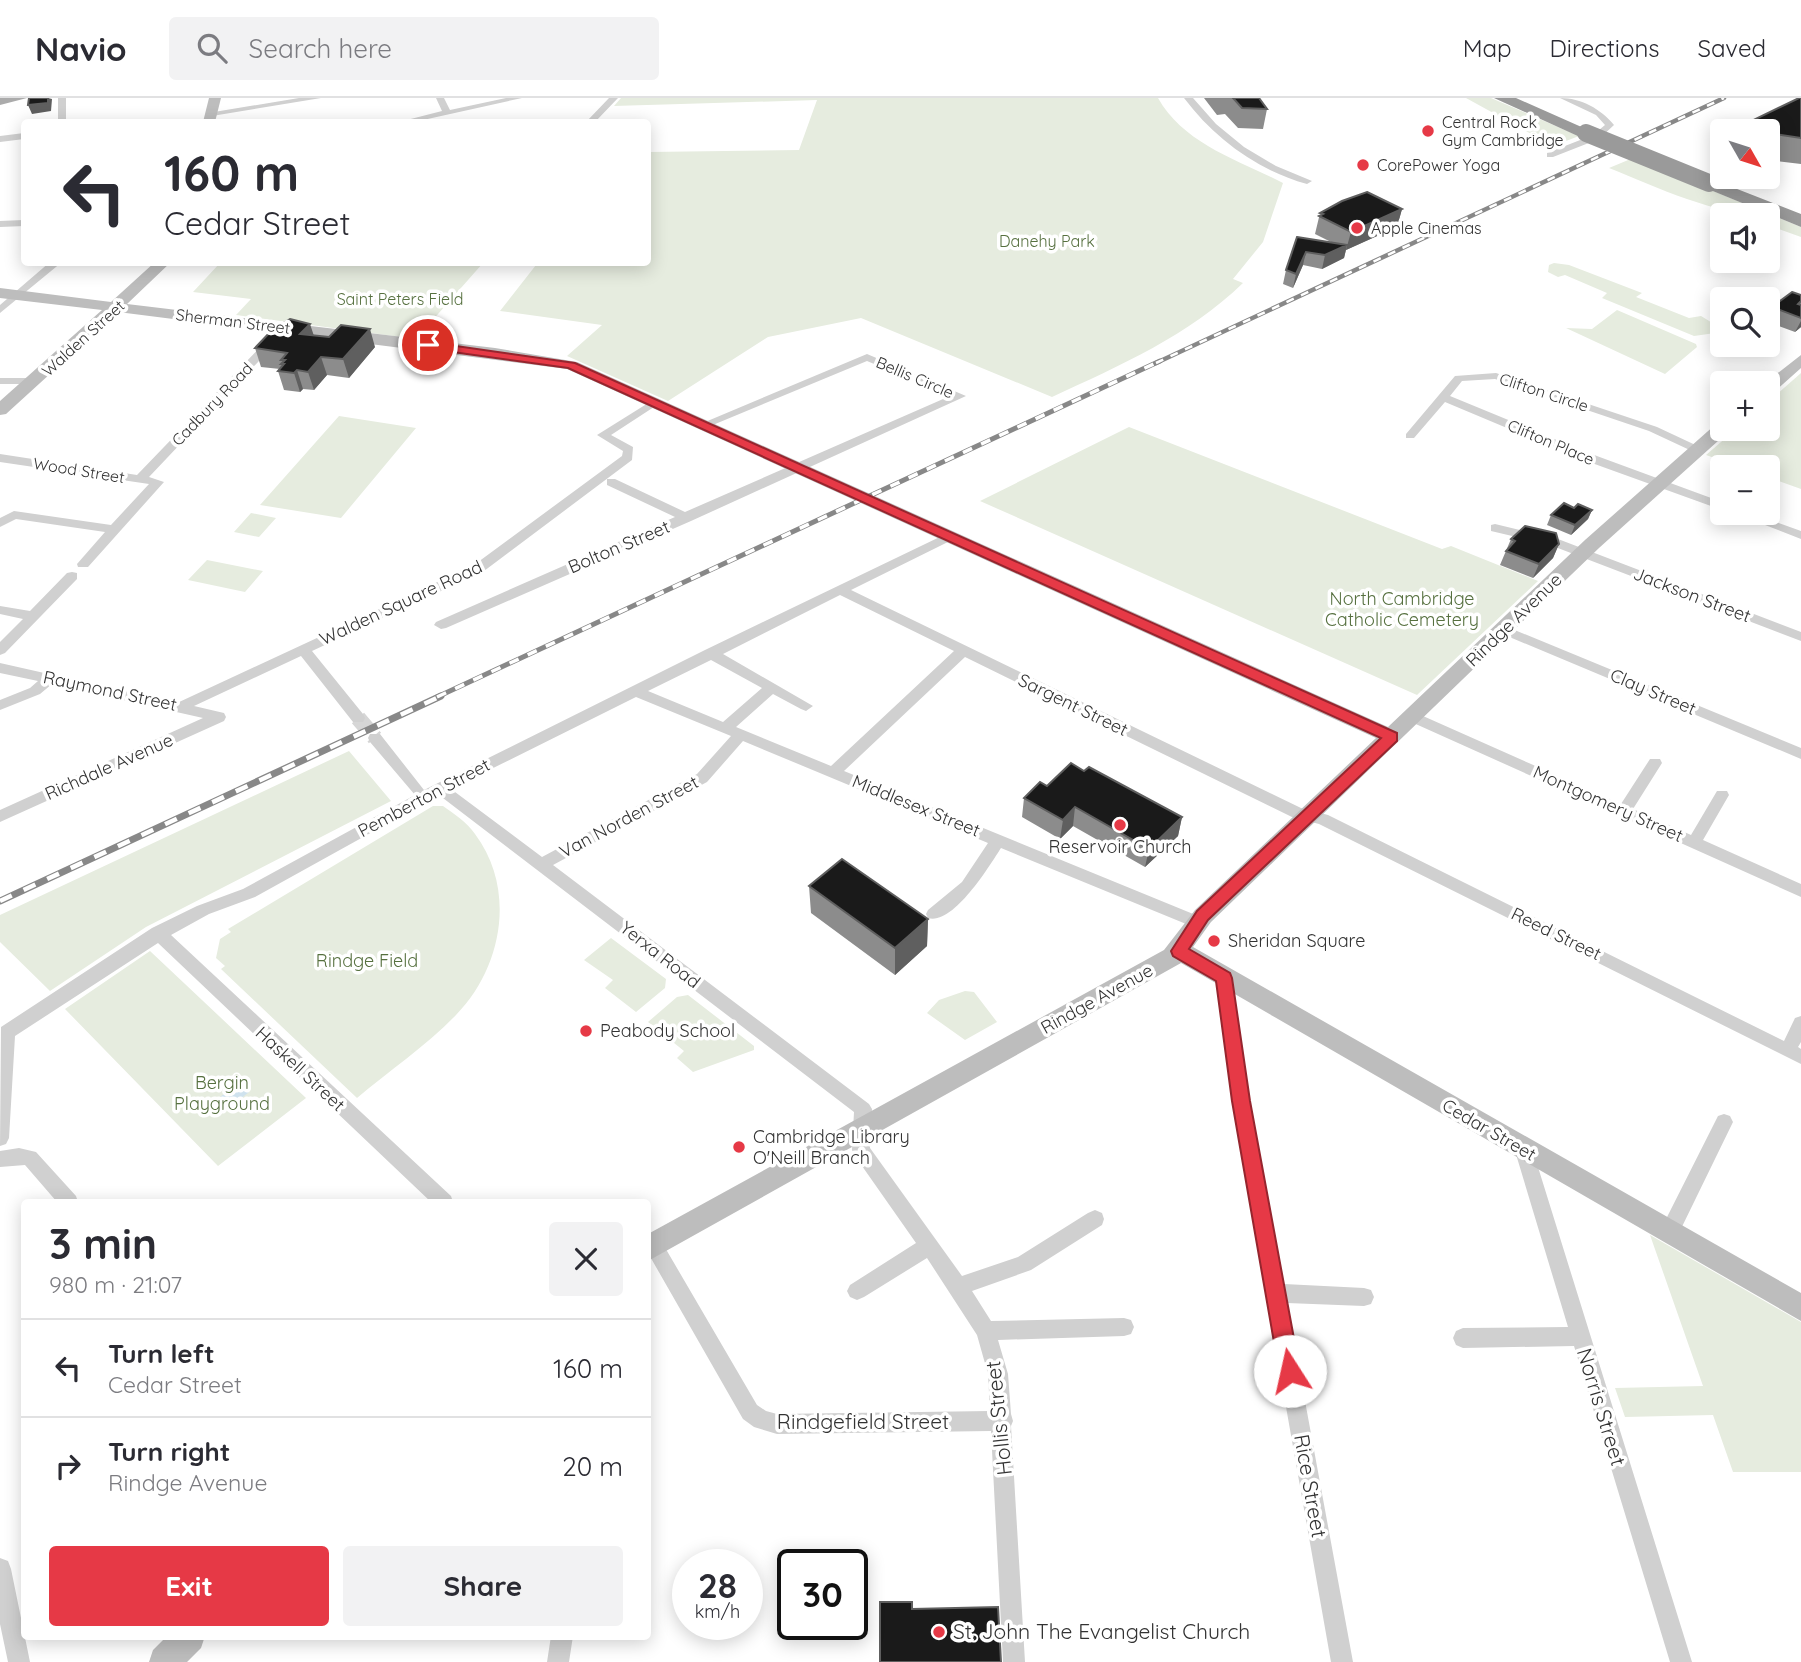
<!DOCTYPE html>
<meta charset="utf-8">
<style>
body{margin:0;font-family:Quicksand,sans-serif;background:#f2f2f3;color:#2b2b33;height:100vh;display:flex;flex-direction:column;font-size:26px;white-space:nowrap}
*{box-sizing:border-box;margin:0}
p{font-size:23px;color:#7c7c81}
.icon{flex:none;width:38px;height:38px;fill:none;stroke:currentColor;stroke-width:2;stroke-linecap:round;stroke-linejoin:round}
.map{position:relative;flex:1;overflow:hidden}
.panel{position:absolute;left:21px;top:1101px;width:630px;height:441px;display:flex;flex-direction:column;background:#fff;border-radius:7px;box-shadow:0 4px 18px #0003}
.panel>*{flex:none}
.banner{position:absolute;left:21px;top:21px;width:630px;height:147px;border-radius:7px;box-shadow:0 4px 18px #0003;background:#fff;color:#2b2b33;overflow:hidden}
.needle{width:46px;rotate:129deg}
.fabs{position:absolute;left:1710px;top:21px;display:grid;gap:14px}
.fabs a{display:grid;place-items:center;width:70px;height:70px;border-radius:7px;background:#fff;box-shadow:0 4px 18px #0003;font-size:35px}
.speed{position:absolute;left:672px;top:1451px;display:flex;gap:14px;font-size:35px;font-weight:700;text-align:center}
.speed>*{display:grid;place-content:center;width:91px;height:91px;border-radius:50%;background:#fff;box-shadow:0 4px 18px #0003;line-height:1}
.speed small{font-size:18px;font-weight:400}
.speed .limit{border:4px solid #111;border-radius:10px;background:#fff;color:#111}
.pin{position:absolute;display:grid;place-items:center;width:60px;height:60px;color:#fff;margin:-30px;border:4px solid #fff;border-radius:50%;box-shadow:0 2px 7px #0007}
.me{position:absolute;width:77px;margin:-38px;rotate:350deg;stroke-linejoin:round;filter:drop-shadow(0 0 5px #0008)}
.turn{display:flex;align-items:center;gap:24px;height:147px;padding:0 28px;font-size:32px}
.turn .icon{width:91px;height:91px;stroke-width:2.5}
.turn b{display:block;font-size:49px;line-height:60px}
.round{display:grid;place-items:center;flex:none;width:74px;height:74px;border-radius:7px;background:#f2f2f3}
.summary{display:flex;align-items:center;justify-content:space-between;height:119px;padding:0 28px}
h1{font-size:42px;font-weight:800;line-height:52px}
.primary-button{display:flex;gap:14px;margin-top:auto;padding:14px 28px}
.primary-button a{flex:1;height:80px;border-radius:7px;background:#e63946;color:#fff;font-size:28px;font-weight:800;line-height:80px;text-align:center}
.primary-button a+a{background:#f2f2f3;color:#2b2b33}
ul{padding:0;list-style:none}
li{display:flex;align-items:center;gap:21px;height:98px;padding:0 28px;border-top:2px solid #e1e1e2}
li div{flex:1}
li b{display:block;font-size:26px}
li em{font-style:normal}
header{display:flex;align-items:center;gap:42px;box-sizing:border-box;height:98px;padding:0 35px;background:#fff;border-bottom:2px solid #e1e1e2}
header strong{font-size:33px}
nav{display:flex;gap:38px;margin-inline-start:auto;font-size:24px}
.search{width:490px;height:63px;background:#f2f2f3;display:flex;align-items:center;gap:18px;box-sizing:border-box;padding:0 24px;border-radius:7px;color:#7c7c81;font-size:26px}
.map>svg:first-child{display:block}
.green{fill:#e6ecdf}
.water{fill:#cfe2ee}
.lines{fill:none;stroke-linecap:round;stroke-linejoin:round}
.street-tunnel{stroke:#d6d6d6;stroke-width:16;stroke-dasharray:16 8;stroke-linecap:butt}
.street{fill:#d0d0d0;fill-rule:evenodd}
.secondary{fill:#bdbdbd;fill-rule:evenodd}
.primary{fill:#ababab;fill-rule:evenodd}
.highway{fill:#9a9a9a;fill-rule:evenodd}
.rail-far2-casing{stroke:#888;stroke-width:4.5}
.rail-far1-casing{stroke:#888;stroke-width:5}
.rail-casing{stroke:#888;stroke-width:7}
.rail-far2{stroke:#fff;stroke-width:2.5;stroke-dasharray:8;stroke-linecap:butt}
.rail-far1{stroke:#fff;stroke-width:3.5;stroke-dasharray:10;stroke-linecap:butt}
.rail{stroke:#fff;stroke-width:4.5;stroke-dasharray:13;stroke-linecap:butt}
.highway-bridge{stroke:#9a9a9a;stroke-width:18}
.wall{fill:#8c8c8c}
.shaded-wall{fill:#5f5f5f}
.building{fill:#1a1a1a;stroke:#5f5f5f;stroke-width:2}
.route{fill:#e63946;stroke:#96252e;stroke-width:2}
.poi-dot{fill:#e63946;stroke:#fff;stroke-width:2.5}
.labels{text-anchor:middle;stroke-width:7;stroke-linejoin:round;paint-order:stroke}
.far-poi-label{font-size:16px;fill:#333;stroke:#fff;text-anchor:start}
.far-park-label{font-size:16px;fill:#56703f;stroke:#fff}
.far-street-label{font-size:16px;fill:#333;stroke:#fff}
.street-label{font-size:18px;fill:#333;stroke:#fff}
.park-label{font-size:18px;fill:#56703f;stroke:#fff}
.poi-label{font-size:18px;fill:#333;stroke:#fff;text-anchor:start}
.near-street-label{font-size:21px;fill:#333;stroke:#fff}
.near-poi-label{font-size:21px;fill:#333;stroke:#fff;text-anchor:start}
</style>
<header>
<strong>Navio</strong>
<div class="search"><svg class="icon" aria-label="search" viewBox="0 0 24 24"><circle cx="10" cy="10" r="6"/><path d="M15 15l6 6"/></svg>Search here</div>
<nav><a>Map</a><a>Directions</a><a>Saved</a></nav>
</header>
<div class="map">
<svg width="1801" height="1564" viewBox="0 0 1801 1564">
<rect width="100%" height="100%" fill="#fff"/>
<path class="green" d="M621 0H1158C1184 46 1238 62 1283 85L1263 144 1233 181 1243 185C1188 238 1121 267 1052 299L861 220 768 239 668 303 567 258 602 227 500 213 536 167 525 165 648 164V54L799 52 817 2 614 8Z
M1466 0H1491L1579 38 1553 48Z
M1633 60 1801 129V139L1768 127V117C1714 117 1659 90 1609 70Z
M220 165H483L416 241 236 217 251 201 193 194Z
M1554 165 1569 167 1642 195 1636 199 1689 220 1701 218 1714 226 1715 235 1694 238 1602 200 1607 195 1565 177 1558 179 1548 174 1549 167Z
M1617 212 1696 246 1697 249 1665 276 1566 230 1592 231Z
M1801 275V391L1768 379V369H1740L1706 357 1736 331H1768V304Z
M339 318 416 330 341 420 260 407Z
M1129 329 1442 451 1451 448 1538 483 1417 597 980 403Z
M251 415 276 420 259 439 234 434Z
M207 462 263 473 245 494 188 482Z
M349 653 391 703 146 829 50 893 0 844V817Z
M433 708H443C454 716 467 724 475 736 517 792 502 870 456 917 426 948 389 973 357 1000L221 871 225 868 216 860 220 841 231 834 228 831Z
M611 840 666 881 665 890 636 914 605 890 613 882 584 862Z
M150 853 306 1000 218 1068 65 911Z
M965 893 974 894 997 924 965 942 927 915 939 902Z
M688 897 754 948V952L693 974 677 960 684 953 648 924 677 899Z
M1650 1137 1801 1224V1374H1733L1713 1317 1625 1319 1615 1290 1703 1288Z"/>
<path class="water" d="M238 985 249 994 225 1013 214 1004Z"/>
<g class="lines">
<path class="street-tunnel" d="M358 620 375 640"/>
<path class="street" d="M58 0H66V24H58Z
M299 0H321L212 18 208 15Z
M436 0H444L450 12 506 0H522L414 24H399L442 13Z
M609 0H618L595 24H586Z
M1184 0H1193L1216 26 1244 49 1276 68 1312 83 1307 86C1257 72 1215 41 1184 0Z
M1560 0C1581 0 1601 11 1614 27L1599 41 1553 59H1547V55L1593 37 1605 27 1596 17Z
M24 35V41L0 44V38Z
M24 122V128L0 129V123Z
M50 164H62L0 215V207Z
M271 241 276 244 275 246 149 379 164 384 88 469H78L77 466 105 434 16 421 0 429V420L14 413 111 427 149 386 0 364V356L137 377 267 242Z
M867 256 966 298 691 423 446 530 441 531 434 527 436 524 675 419 607 387V381H615L685 414 950 298 867 263 708 329 704 331 698 327Z
M1496 275 1657 329 1704 351 1702 354H1694L1649 333 1495 281 1462 283 1450 298 1586 354 1722 404V412L1578 360 1445 304 1414 340H1406V336L1455 278Z
M0 280H33L39 283 33 286H0Z
M653 302 659 305 657 307 611 337 633 349 632 362 484 473 312 553 363 616 365 620 363 624H353L301 558 194 608 224 615 226 619 224 623 0 724V712L203 620 52 586 40 596 0 612V602L30 590 38 583 0 575V565L177 605 474 467 622 358 623 353 597 337Z
M1734 415H1751L1801 433V441Z
M1495 426 1558 441 1801 534V543L1550 447 1491 433V427Z
M948 435 954 439 952 442 851 492 1301 710 1328 717 1784 943 1795 920 1801 918V944L1798 949 1801 951V966L1319 726 1292 719 965 559 844 673 1203 820 1205 824 1203 828H1191L1001 750C990 767 953 828 928 820L926 816 928 812 962 784 988 745 743 643 707 684 553 767 869 1006 872 1011 870 1050 962 1178 1018 1159 1088 1115 1095 1112 1102 1115 1104 1121 1102 1127 1031 1172 972 1193 991 1223 1124 1220 1131 1222 1134 1229 1131 1236 1124 1238 998 1242 1008 1276 1011 1316 1013 1323 1011 1328 1025 1564H1003L991 1333 777 1336 754 1329 743 1321 648 1155V1140L653 1138 660 1141 757 1307 766 1313 777 1316 990 1313 988 1276 977 1237 927 1160 864 1199 857 1202 850 1199 847 1193 850 1187 916 1145 855 1058 852 1052 854 1014 439 697 255 799 209 816 171 837 451 1098 453 1104H431L158 845 15 938 9 1040 6 1046 0 1048 1 929 152 830 197 808 243 791 415 697 370 644 368 640 370 636H380L424 692 705 552ZM840 497 954 553 831 668 736 629 773 596 801 611 806 613 813 608 723 556ZM711 562 762 590 723 624 648 593ZM636 599 731 638 697 676 542 759 451 691Z
M72 474 77 475V481L5 555 0 557V544L23 521 0 516V508L30 513 67 475Z
M1505 528 1801 650V661L1500 535 1498 532 1500 529Z
M1414 614 1621 706 1650 661H1660L1662 665 1633 711 1691 737 1717 693H1727L1729 697 1703 742 1801 786V799L1409 623 1407 619 1409 615Z
M1224 873 1230 875 1232 880 1250 1003 1284 1186 1364 1190 1371 1192 1374 1199 1371 1206 1364 1208 1287 1205 1353 1564H1331L1232 1003 1216 880 1218 875Z
M1724 1016 1730 1018 1733 1024 1676 1141 1669 1144 1662 1141 1660 1135 1662 1129 1718 1018Z
M1524 1045 1530 1047 1533 1053 1692 1564H1670L1574 1248 1463 1250 1456 1247 1453 1240 1456 1233 1463 1230 1568 1229 1515 1053 1518 1047Z
M19 1050 36 1054 76 1098 78 1104H57L25 1067 0 1069V1053Z
M0 1460 8 1463 11 1471 30 1564H8L0 1526Z
M551 1538H573L569 1564H547Z"/>
<path class="secondary" d="M209 0H221L215 24H203Z
M155 164H171L127 206 495 250 577 264 1388 629 1585 442 1716 326 1722 325V331H1730L1728 334 1599 450 1211 824 1193 849 1801 1195V1223L1181 865 648 1163V1136L1164 852 1195 812 1376 640 567 271 118 214 6 316 0 317V303L102 212 0 200V190L111 204Z
M1801 257V270L1774 294 1768 296V285H1765Z
M167 1538H205L201 1550 187 1564H149L153 1552Z"/>
<path class="primary" d="M0 0H27L0 7Z"/>
<path class="highway" d="M1494 0H1516L1595 35 1586 40 1580 39Z
M1709 80 1801 116V129L1703 89 1700 85 1703 81Z"/>
<defs>
<path id="rail-far2" d="M1156 265 1724 0"/>
<path id="rail-far1" d="M437 599 1160 263"/>
<path id="rail" d="M0 803 441 598"/>
</defs>
<use href="#rail-far2" class="rail-far2-casing"/>
<use href="#rail-far1" class="rail-far1-casing"/>
<use href="#rail" class="rail-casing"/>
<use href="#rail-far2" class="rail-far2"/>
<use href="#rail-far1" class="rail-far1"/>
<use href="#rail" class="rail"/>
<path class="highway-bridge" d="M1586 35 1709 85"/>
</g>
<path class="wall" d="M1204 0H1259L1267 11 1263 31 1238 30 1225 16 1217 17Z
M1801 0V66L1768 62V33H1738L1741 28Z
M1402 111 1397 129 1346 152 1344 160 1322 171 1303 167 1293 190 1283 186 1286 172 1297 139 1331 144 1315 136 1320 115Z
M1801 197V229L1795 234 1768 224V220L1772 209Z
M313 237 375 249 349 280 327 277 314 292 303 291 300 294 284 292 278 273 280 271 261 269 255 250Z
M1574 410 1592 412 1588 421 1571 437 1547 427 1551 417Z
M1511 441 1559 446 1553 460 1533 480 1500 467Z
M1084 673 1182 719 1178 738 1145 769 1073 728 1060 741 1022 719 1024 700 1047 688Z
M809 788 928 821 927 848 895 877 811 815Z"/>
<path class="shaded-wall" d="M48 0 52 1 51 13 32 16 28 7Z
M1402 111 1397 129 1346 152 1351 134Z
M1347 147 1344 160 1322 171 1325 157Z
M1306 154 1303 167 1293 190 1296 176Z
M1801 223V229L1795 234Z
M310 226 316 244 300 236Z
M370 231 375 249 349 280 343 261Z
M321 259 327 277 314 292 308 274Z
M297 272 303 291 300 294 294 275Z
M1592 412 1588 421 1571 437 1575 427Z
M1559 446 1553 460 1533 480 1539 466Z
M1075 709 1073 728 1060 741 1063 722Z
M1182 719 1178 738 1145 769 1149 751Z
M928 821 927 848 895 877V850Z"/>
<path class="building" d="M29 0H48V5L28 7Z
M1233 0H1259L1267 11 1242 10Z
M1799 0H1801V40L1768 35V33H1755L1741 28Z
M1367 94 1402 111 1351 134 1319 118 1323 116 1320 115 1342 103Z
M1297 139 1347 147 1325 157 1306 154 1296 176 1286 172Z
M1792 194 1801 197V203L1798 206 1801 207V220L1772 209Z
M290 221 310 226 300 236 329 239 341 227 370 231 343 261 321 259 308 274 297 272 294 275 278 273 284 266H281L285 262H281L287 255 255 250 272 232Z
M1564 405 1574 410 1578 406 1592 412 1575 427 1551 417Z
M1525 428 1556 435 1559 446 1539 466 1506 453 1515 443 1511 441Z
M1071 665 1084 673 1089 669 1182 719 1149 751 1075 709 1063 722 1024 700 1040 684 1047 688Z
M842 761 928 821 895 850 809 788Z
M880 1504H912V1511L998 1509 1001 1564H880Z"/>
<path class="route" d="M428 244 575 265 1397 635V643L1208 822 1189 851 1230 875 1232 880 1250 1003 1300 1273 1297 1280 1290 1283 1282 1280 1279 1273 1232 1003 1216 883 1173 858 1171 853 1197 813 1381 640 568 270 424 250 422 247Z"/>
<g class="poi-dot">
<circle cx="1428" cy="33" r="7"/>
<circle cx="1363" cy="67" r="7"/>
<circle cx="1357" cy="130" r="7"/>
<circle cx="1120" cy="727" r="7"/>
<circle cx="1214" cy="843" r="7"/>
<circle cx="586" cy="933" r="7"/>
<circle cx="739" cy="1049" r="7"/>
<circle cx="939" cy="1534" r="7"/>
</g>
<g class="labels">
<g class="far-poi-label">
<text x="1442" y="30">Central Rock<tspan x="1442" dy="18">Gym Cambridge</tspan></text>
<text x="1377" y="73">CorePower Yoga</text>
<text x="1371" y="136">Apple Cinemas</text>
</g>
<g class="far-park-label">
<text x="1047" y="149">Danehy Park</text>
<text x="400" y="207">Saint Peters Field</text>
</g>
<g class="far-street-label">
<text transform="translate(233 223) rotate(7)" y="6">Sherman Street</text>
<text transform="translate(83 240) rotate(-42)" y="6">Walden Street</text>
<text transform="translate(915 279) rotate(23)" y="6">Bellis Circle</text>
<text transform="translate(1544 294) rotate(18)" y="6">Clifton Circle</text>
<text transform="translate(212 306) rotate(-46)" y="6">Cadbury Road</text>
<text transform="translate(1551 344) rotate(23)" y="6">Clifton Place</text>
<text transform="translate(79 372) rotate(9)" y="6">Wood Street</text>
</g>
<g class="street-label">
<text transform="translate(619 449) rotate(-23)" y="6">Bolton Street</text>
<text transform="translate(1692 497) rotate(21)" y="6">Jackson Street</text>
<text transform="translate(401 505) rotate(-25)" y="6">Walden Square Road</text>
<text transform="translate(1514 522) rotate(-44)" y="6">Rindge Avenue</text>
<text transform="translate(110 593) rotate(12)" y="6">Raymond Street</text>
<text transform="translate(1653 594) rotate(23)" y="6">Clay Street</text>
<text transform="translate(1073 607) rotate(26)" y="6">Sargent Street</text>
<text transform="translate(109 669) rotate(-24)" y="6">Richdale Avenue</text>
<text transform="translate(424 700) rotate(-28)" y="6">Pemberton Street</text>
<text transform="translate(1608 706) rotate(24)" y="6">Montgomery Street</text>
<text transform="translate(916 708) rotate(22)" y="6">Middlesex Street</text>
<text transform="translate(629 719) rotate(-28)" y="6">Van Norden Street</text>
<text transform="translate(1556 836) rotate(26)" y="6">Reed Street</text>
<text transform="translate(660 857) rotate(38)" y="6">Yerxa Road</text>
<text transform="translate(1097 901) rotate(-29)" y="6">Rindge Avenue</text>
<text transform="translate(300 971) rotate(43)" y="6">Haskell Street</text>
<text transform="translate(1489 1032) rotate(30)" y="6">Cedar Street</text>
</g>
<g class="park-label">
<text x="1402" y="507">North Cambridge<tspan x="1402" dy="21">Catholic Cemetery</tspan></text>
<text x="367" y="869">Rindge Field</text>
<text x="222" y="991">Bergin<tspan x="222" dy="21">Playground</tspan></text>
</g>
<g class="poi-label">
<text x="1120" y="755" text-anchor="middle">Reservoir Church</text>
<text x="1228" y="849">Sheridan Square</text>
<text x="600" y="939">Peabody School</text>
<text x="753" y="1045">Cambridge Library<tspan x="753" dy="21">O'Neill Branch</tspan></text>
</g>
<g class="near-street-label">
<text transform="translate(1601 1309) rotate(73)" y="7">Norris Street</text>
<text transform="translate(999 1320) rotate(-96)" y="7">Hollis Street</text>
<text x="863" y="1331">Rindgefield Street</text>
<text transform="translate(1310 1388) rotate(80)" y="7">Rice Street</text>
</g>
<g class="near-poi-label">
<text x="953" y="1541">St. John The Evangelist Church</text>
</g>
</g>
</svg>
<div class="fabs">
<a><svg class="needle" viewBox="-14 -14 28 28"><path d="M0-13l5 13h-10z" fill="#e53935"/><path d="M0 13l5-13h-10z" fill="#7c7c81"/></svg></a>
<a><svg class="icon" aria-label="sound" viewBox="0 0 24 24"><path d="M4 9h4l5-4v14l-5-4H4zM17 9q2 3 0 6"/></svg></a>
<a><svg class="icon" aria-label="search" viewBox="0 0 24 24"><circle cx="10" cy="10" r="6"/><path d="M15 15l6 6"/></svg></a>
<a>+</a>
<a>−</a>
</div>
<div class="speed"><div>28<small>km/h</small></div><div class="limit">30</div></div>
<div class="pin" style="left:428px;top:247px;background:#d93025"><svg class="icon" aria-label="arrive" viewBox="0 0 24 24"><path d="M6 21V4h12l-3 4 3 4H6"/></svg></div>
<svg class="me" style="left:1290px;top:1273px" viewBox="-20 -20 40 40"><circle r="19" fill="#fff"/><path d="M0-13L10 11 0 6-10 11z" fill="#e63946"/></svg>
<div class="banner">
<div class="turn"><svg class="icon" aria-label="left" viewBox="0 0 24 24"><path d="M17 20v-9H6M10 6l-5 5 5 5"/></svg><div><b>160 m</b>Cedar Street</div></div>
</div>
<section class="panel">
<div class="summary"><div><h1>3 min</h1><p>980 m · 21:07</p></div><a class="round"><svg class="icon" aria-label="close" viewBox="0 0 24 24"><path d="M6 6l12 12M18 6L6 18"/></svg></a></div>
<ul>
<li><svg class="icon" aria-label="left" viewBox="0 0 24 24"><path d="M17 20v-9H6M10 6l-5 5 5 5"/></svg><div><b>Turn left</b><p>Cedar Street</p></div><em>160 m</em></li>
<li><svg class="icon" aria-label="right" viewBox="0 0 24 24"><path d="M7 20v-9h11M14 6l5 5-5 5"/></svg><div><b>Turn right</b><p>Rindge Avenue</p></div><em>20 m</em></li>
</ul>
<div class="primary-button"><a>Exit</a><a>Share</a></div>
</section>
</div>
